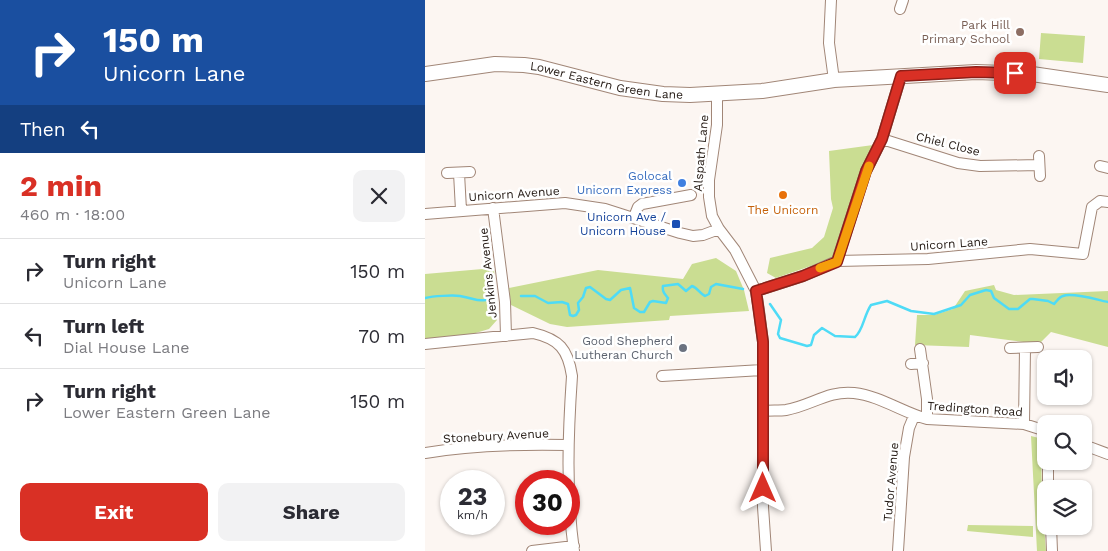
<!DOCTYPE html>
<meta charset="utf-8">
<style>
body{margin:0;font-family:"Work Sans",sans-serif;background:#f2f2f3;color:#2b2b33;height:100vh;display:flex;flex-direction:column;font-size:19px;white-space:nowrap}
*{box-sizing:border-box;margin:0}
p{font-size:16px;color:#7c7c81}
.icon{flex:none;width:28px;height:28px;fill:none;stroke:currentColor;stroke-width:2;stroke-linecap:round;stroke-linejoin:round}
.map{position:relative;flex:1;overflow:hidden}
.drawer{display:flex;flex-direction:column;background:#fff;width:425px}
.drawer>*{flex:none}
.guide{background:#1a4fa0;color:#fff;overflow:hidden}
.buttons{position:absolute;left:612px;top:350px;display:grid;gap:10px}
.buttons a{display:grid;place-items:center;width:55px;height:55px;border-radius:10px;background:#fff;box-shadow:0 1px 4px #0004;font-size:25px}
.speed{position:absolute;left:15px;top:470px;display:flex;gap:10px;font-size:25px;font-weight:700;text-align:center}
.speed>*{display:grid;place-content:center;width:65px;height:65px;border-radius:50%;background:#fff;box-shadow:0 1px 4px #0004;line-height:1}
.speed small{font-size:12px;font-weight:400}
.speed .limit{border:8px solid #d22;background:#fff;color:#111}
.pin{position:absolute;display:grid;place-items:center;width:42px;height:42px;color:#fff;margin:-21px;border-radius:10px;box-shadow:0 2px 8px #0006}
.me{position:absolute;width:55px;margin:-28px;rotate:0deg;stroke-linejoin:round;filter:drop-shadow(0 0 4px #0008)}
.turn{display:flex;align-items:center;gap:18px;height:105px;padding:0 20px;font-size:22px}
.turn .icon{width:65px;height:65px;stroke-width:2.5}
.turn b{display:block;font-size:35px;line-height:42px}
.then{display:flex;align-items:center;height:48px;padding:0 20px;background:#0003;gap:10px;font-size:19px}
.round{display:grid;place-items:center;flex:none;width:52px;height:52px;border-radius:10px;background:#f2f2f3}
.headline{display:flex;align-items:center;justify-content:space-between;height:85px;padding:0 20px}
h1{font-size:30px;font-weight:700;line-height:38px;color:#d93025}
.action{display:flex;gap:10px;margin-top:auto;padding:10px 20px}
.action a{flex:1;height:58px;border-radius:10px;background:#d93025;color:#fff;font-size:20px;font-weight:700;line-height:58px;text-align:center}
.action a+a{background:#f2f2f3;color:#2b2b33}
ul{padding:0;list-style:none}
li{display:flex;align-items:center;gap:15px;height:65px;padding:0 20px;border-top:1px solid #e1e1e2}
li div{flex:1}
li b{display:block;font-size:19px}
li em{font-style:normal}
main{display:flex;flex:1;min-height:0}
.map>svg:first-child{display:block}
.green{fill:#cadd92}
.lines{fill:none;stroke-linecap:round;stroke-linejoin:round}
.stream{stroke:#4edbf6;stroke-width:2.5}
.street-casing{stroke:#a18677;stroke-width:12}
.secondary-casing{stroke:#a18677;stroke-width:16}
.street{stroke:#fff;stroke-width:10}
.secondary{stroke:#fff;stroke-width:14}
.route-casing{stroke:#8d1f18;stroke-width:12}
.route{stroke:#d93025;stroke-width:9}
.slow{stroke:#f59e0b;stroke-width:9}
.education-dot{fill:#8d6e63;stroke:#fff;stroke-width:2}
.shop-dot{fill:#3f7fe0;stroke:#fff;stroke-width:2}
.food-dot{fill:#e8710a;stroke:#fff;stroke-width:2}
.transit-dot{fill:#1a4fb4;stroke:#fff;stroke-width:2}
.worship-dot{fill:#6b7280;stroke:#fff;stroke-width:2}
.labels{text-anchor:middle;stroke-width:5;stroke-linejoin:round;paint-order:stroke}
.education-label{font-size:12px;fill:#785e54;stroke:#fff;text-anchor:end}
.street-label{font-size:12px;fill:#221812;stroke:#fff}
.shop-label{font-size:12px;fill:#366cbe;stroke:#fff;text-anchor:end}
.food-label{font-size:12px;fill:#c56008;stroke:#fff}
.transit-label{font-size:12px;fill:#164399;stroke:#fff;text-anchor:end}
.worship-label{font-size:12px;fill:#5b616d;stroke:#fff;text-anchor:end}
</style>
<main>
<section class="drawer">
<div class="guide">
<div class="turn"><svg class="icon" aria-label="right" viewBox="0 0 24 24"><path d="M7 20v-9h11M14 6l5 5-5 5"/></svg><div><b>150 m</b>Unicorn Lane</div></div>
<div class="then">Then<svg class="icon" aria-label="left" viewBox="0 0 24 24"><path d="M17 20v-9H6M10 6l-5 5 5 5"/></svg></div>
</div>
<div class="headline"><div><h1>2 min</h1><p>460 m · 18:00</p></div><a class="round"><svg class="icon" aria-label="close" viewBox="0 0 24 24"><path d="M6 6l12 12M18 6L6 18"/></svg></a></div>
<ul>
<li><svg class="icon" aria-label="right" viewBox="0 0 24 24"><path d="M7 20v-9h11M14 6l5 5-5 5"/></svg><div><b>Turn right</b><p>Unicorn Lane</p></div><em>150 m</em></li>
<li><svg class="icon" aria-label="left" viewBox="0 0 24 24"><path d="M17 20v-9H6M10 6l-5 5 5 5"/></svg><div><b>Turn left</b><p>Dial House Lane</p></div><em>70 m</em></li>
<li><svg class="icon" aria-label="right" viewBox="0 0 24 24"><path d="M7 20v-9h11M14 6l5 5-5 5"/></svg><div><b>Turn right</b><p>Lower Eastern Green Lane</p></div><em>150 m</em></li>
</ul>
<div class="action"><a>Exit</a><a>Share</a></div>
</section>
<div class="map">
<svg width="683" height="551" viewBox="0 0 683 551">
<rect width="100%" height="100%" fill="#fcf6f2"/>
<path class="green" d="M616 33 660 36 658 63 614 59Z
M448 145 413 251 406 259 351 278 342 273 345 258 387 248 399 237 408 208 406 199 404 151Z
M291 258 311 271 319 290 324 311 245 316 244 320 142 327 125 324 86 305 84 288 173 270 258 279 267 264Z
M69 268 72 320 64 329 44 335 0 339V274Z
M569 285 571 290 589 295 683 291V347L626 332 614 344 545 335 544 347 490 345 492 315H509L528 309 540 291Z
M606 436 614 438 616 441 617 500 621 551H612Z
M543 525 608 526V537L542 531Z"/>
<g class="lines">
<path class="stream" d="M96 296H110L123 303 137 302 143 304 145 315 148 316 151 315 154 310 153 303 158 297 161 288 165 287 181 299 185 300 196 290 205 288 209 308 215 312H219L225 302 228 301 241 303 243 298C240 294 237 292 238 286L253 284 261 291 267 286C273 288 275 294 280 296L284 294 286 287 291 284 318 289
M0 298C8 296 28 295 35 296 53 299 51 303 70 298
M345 304 356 320 353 334 355 338 382 346 386 345 389 335 397 328 410 336 430 337C438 331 439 315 446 305L462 301 486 311 509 314 536 305 545 295 561 290 566 291 569 298 584 309H593L605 299H608L623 301 629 304C632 301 634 297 638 296 647 292 673 300 683 302"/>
<defs>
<path id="street" d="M406 0 404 43 409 80
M475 9 478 0
M292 95V125L284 180V197L287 216 294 229 310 250 331 291 334 311 338 342V507L341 551
M457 139 533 163 555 166 614 165
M614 156 615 176
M675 166 683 168
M22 173 45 172
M34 173 36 210
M68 208 80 302 81 336
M0 214 140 203 180 209 255 233 268 236 278 235 294 229
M209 217 213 207 217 204 266 195
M412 261 441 171 457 139 476 76
M331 291 378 276 412 261 503 259 605 249 658 254 667 207 675 201 683 202
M0 344 108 333C134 339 143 349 147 376 143 434 141 493 149 551
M585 348 613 347
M495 349 502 399V419
M486 364 498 363
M237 376 337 370
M338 411C345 410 354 411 361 410 385 406 404 390 429 393 455 396 477 412 502 419L599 424 621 431
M599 424 600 348
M659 445 683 454
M0 453C47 445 95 444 143 445
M623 461V489
M626 526 627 551
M107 551 149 546
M473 551 479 457 484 428 489 416"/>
<g id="secondary">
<path id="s1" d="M0 74 70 64 99 65 114 67 195 88 238 94 265 95 337 91 409 80 551 72 607 74 683 85"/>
</g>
</defs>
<use href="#street" class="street-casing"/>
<use href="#secondary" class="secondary-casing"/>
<use href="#street" class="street"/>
<use href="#secondary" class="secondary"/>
</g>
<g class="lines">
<defs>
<path id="route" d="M338 488V342L331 291 378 276 412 262 441 171 457 139 476 76 551 72 590 73"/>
</defs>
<use href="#route" class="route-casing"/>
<use href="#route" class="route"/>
<path class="slow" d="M395 268 412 262 444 166"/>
</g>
<circle class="education-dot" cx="595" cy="32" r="5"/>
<circle class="shop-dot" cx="257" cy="183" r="5"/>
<circle class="food-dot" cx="358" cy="195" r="5"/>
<rect class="transit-dot" x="246" y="219" width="10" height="10" rx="2.5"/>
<circle class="worship-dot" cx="258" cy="348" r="5"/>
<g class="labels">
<g class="education-label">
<text x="585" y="29">Park Hill<tspan x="585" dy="14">Primary School</tspan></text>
</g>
<g class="street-label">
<text dy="4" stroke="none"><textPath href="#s1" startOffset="184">Lower Eastern Green Lane</textPath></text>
<text transform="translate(523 144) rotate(14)" y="4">Chiel Close</text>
<text transform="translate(276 153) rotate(-85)" y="4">Alspath Lane</text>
<text transform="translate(89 194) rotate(-4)" y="4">Unicorn Avenue</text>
<text transform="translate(524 244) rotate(-4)" y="4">Unicorn Lane</text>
<text transform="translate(63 273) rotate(-96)" y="4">Jenkins Avenue</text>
<text transform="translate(550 409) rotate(4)" y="4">Tredington Road</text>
<text transform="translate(71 436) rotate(-3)" y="4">Stonebury Avenue</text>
<text transform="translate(466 482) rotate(-85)" y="4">Tudor Avenue</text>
</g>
<g class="shop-label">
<text x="247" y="180">Golocal<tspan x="247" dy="14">Unicorn Express</tspan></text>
</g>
<g class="food-label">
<text x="358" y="214">The Unicorn</text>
</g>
<g class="transit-label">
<text x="241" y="221">Unicorn Ave /<tspan x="241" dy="14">Unicorn House</tspan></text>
</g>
<g class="worship-label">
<text x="248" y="345">Good Shepherd<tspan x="248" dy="14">Lutheran Church</tspan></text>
</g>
</g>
</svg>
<div class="buttons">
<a><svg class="icon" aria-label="sound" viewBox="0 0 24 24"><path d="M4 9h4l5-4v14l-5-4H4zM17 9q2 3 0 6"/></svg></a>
<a><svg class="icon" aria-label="search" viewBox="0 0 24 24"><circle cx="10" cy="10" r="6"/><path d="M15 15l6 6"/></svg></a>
<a><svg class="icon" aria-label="layers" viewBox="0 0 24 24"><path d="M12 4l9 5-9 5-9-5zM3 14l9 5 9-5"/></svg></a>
</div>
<div class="speed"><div>23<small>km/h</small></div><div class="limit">30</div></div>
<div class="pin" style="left:590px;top:73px;background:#d93025"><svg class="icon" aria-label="arrive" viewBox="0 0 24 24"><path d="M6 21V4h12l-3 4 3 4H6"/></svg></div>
<svg class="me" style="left:338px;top:488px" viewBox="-20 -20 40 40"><path d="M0-17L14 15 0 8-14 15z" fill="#d93025" stroke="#fff" stroke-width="4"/></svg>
</div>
</main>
